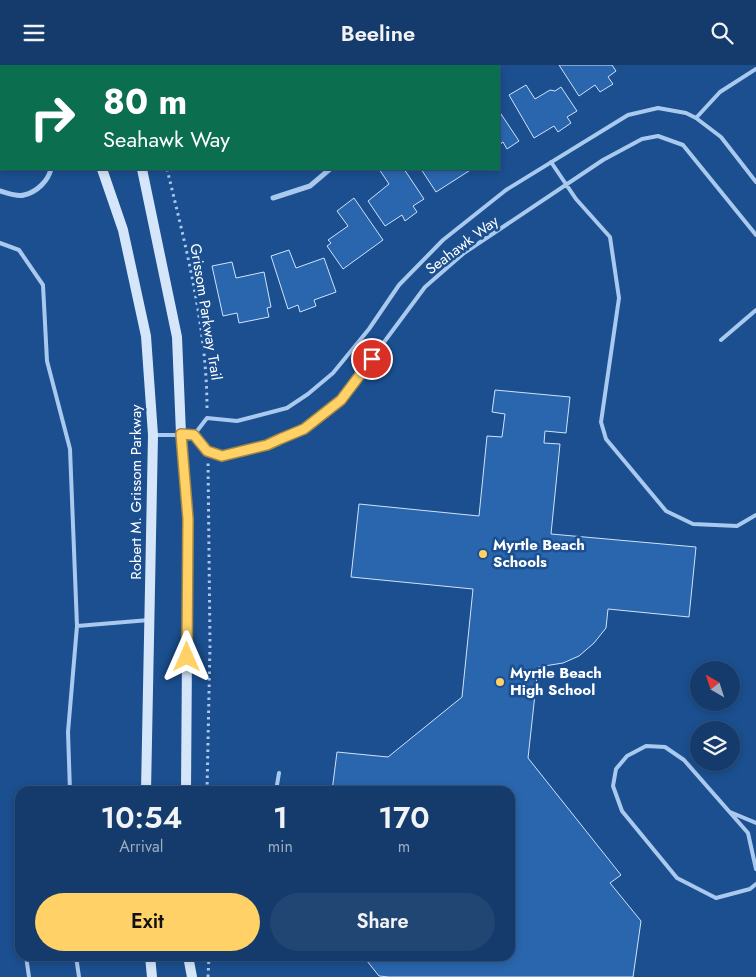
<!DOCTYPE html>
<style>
body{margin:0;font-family:Jost,sans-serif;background:#214673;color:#f1f3f6;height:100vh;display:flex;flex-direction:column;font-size:19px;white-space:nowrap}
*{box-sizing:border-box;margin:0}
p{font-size:16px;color:#9dadc1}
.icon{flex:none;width:28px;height:28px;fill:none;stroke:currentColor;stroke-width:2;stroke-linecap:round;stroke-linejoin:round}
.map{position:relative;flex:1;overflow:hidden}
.panel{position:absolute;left:15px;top:721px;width:500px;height:175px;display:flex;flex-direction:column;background:#143b6b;border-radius:15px;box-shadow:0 2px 8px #0003,0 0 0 1px #33557e}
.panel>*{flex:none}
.hud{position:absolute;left:0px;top:0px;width:500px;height:105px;box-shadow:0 2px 8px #0003,0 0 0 1px #33557e;background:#0b6e4f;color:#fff;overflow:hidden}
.needle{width:32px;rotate:321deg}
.fabs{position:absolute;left:690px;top:596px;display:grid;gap:10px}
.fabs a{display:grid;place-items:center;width:50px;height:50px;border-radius:50%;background:#143b6b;box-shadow:0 2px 8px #0003,0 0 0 1px #33557e;font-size:25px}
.pin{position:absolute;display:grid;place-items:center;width:42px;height:42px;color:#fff;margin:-21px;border:2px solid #fff;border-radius:50%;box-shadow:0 1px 5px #0007}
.me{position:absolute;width:55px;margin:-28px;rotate:0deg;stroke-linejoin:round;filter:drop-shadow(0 0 4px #0008)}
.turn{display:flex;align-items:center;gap:18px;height:105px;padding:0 20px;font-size:22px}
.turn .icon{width:65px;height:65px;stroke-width:2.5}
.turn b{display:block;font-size:35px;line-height:42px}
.eta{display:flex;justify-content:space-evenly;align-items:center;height:85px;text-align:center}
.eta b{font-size:30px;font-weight:600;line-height:35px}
.action{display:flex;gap:10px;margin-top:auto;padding:10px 20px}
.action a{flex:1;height:58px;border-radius:30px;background:#ffd166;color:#111;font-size:20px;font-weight:600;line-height:58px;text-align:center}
.action a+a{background:#214673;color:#f1f3f6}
header{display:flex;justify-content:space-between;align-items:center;height:65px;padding:0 20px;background:#143b6b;font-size:22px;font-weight:600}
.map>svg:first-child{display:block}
.building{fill:#2a66ad;stroke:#cfe3fa}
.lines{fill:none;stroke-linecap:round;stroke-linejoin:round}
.path{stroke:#a9c9ee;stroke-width:3;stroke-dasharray:2.5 4;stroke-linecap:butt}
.lane{stroke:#a9c9ee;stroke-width:4}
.street{stroke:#a9c9ee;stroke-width:5}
.secondary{stroke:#d6e6fa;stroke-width:10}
.route-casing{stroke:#a68842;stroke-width:12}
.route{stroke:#ffd166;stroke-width:9}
.poi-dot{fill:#ffd166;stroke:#1b4f8f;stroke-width:2}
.labels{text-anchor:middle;stroke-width:5;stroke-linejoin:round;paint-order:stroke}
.street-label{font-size:15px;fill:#fff;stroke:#1b4f8f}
.poi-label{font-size:15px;font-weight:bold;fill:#fff;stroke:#1b4f8f;text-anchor:start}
</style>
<header><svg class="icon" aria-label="menu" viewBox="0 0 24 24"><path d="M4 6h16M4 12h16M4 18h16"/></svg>Beeline<svg class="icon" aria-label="search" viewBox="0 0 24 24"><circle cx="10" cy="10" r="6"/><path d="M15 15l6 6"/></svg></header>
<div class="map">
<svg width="756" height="912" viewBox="0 0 756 912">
<rect width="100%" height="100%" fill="#1b4f8f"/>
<path class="building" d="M206 0H264L263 1Z
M559 0H612L616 6 608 12 613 19 600 27 595 20 579 31Z
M526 20 535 34 550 25 555 26 561 22 577 46 567 52 571 58 558 67 554 61 534 73 509 30Z
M499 46 519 76 507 84 503 77 499 80Z
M379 104H404L424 134 413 141 417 147 405 156 402 150 385 161 368 136 389 119Z
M421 104H472L436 127Z
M354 133 383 175 343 204 327 181 331 178 328 175 348 161 337 146Z
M289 185 296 203 324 193 336 227 314 235 316 241 300 247 298 240 288 244 271 191Z
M232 197 236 213 264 207 271 242 267 243 269 252 239 258 237 248 223 251 212 201Z
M495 325 570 332 566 368 545 366 544 378 560 379 551 469 696 482 689 552 608 544 606 563 594 578 579 591 563 598 538 602 528 693 621 810 610 818 641 856 633 912H389L379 911 363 891H510V726H332L337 687 388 692 462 632 473 524 351 512 359 439 479 451 487 371 502 372 505 349 492 347Z"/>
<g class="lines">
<path class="path" d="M133 0V1
M167 104C186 182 207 263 207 344
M207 726 210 580 208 395
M208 912 209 891"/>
<path class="lane" d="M186 0 187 1
M696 53 720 27 756 4
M551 97 576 134 610 172 619 233 601 357 606 374 666 446 693 459 737 461 756 450
M0 178 19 185 43 220 47 296 70 384 77 561 68 667 70 726
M721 275 756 245
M154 370H194L207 386 222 391 267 380 304 364 341 335 425 222 464 188 603 95 642 74 658 71 683 80 756 170
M194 370 207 353 237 356 287 343 308 329 333 308 369 264 399 220 443 175 506 125 628 50 658 43 686 48 696 53 721 72 756 117
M77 561 149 555
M276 726 279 708
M730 747 756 758
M756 804 748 768 684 695 665 682 646 681 627 691 616 704 613 721 622 746 677 813 716 833 750 824 756 819
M26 891 29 912
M76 891 79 912"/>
<path class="street" d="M19 0 20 1
M480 1 482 0
M0 22H1
M0 126C7 128 17 132 24 130 37 127 48 116 51 104
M273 133 310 121 330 104"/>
<path class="secondary" d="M66 0 67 1
M105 0V1
M102 104 123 165 146 271 153 370 146 726
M142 104 177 272 181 369 188 454 186 726
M150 891 152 912
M188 891 192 912"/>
</g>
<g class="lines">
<defs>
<path id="route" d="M187 592 188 454 181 369 194 370 207 386 222 391 267 380 280 374 304 364 341 335 372 294"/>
</defs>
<use href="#route" class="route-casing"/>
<use href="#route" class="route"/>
</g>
<g class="poi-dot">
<circle cx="483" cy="489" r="5"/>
<circle cx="500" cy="617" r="5"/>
</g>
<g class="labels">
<g class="street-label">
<text transform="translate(462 180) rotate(-37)" y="5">Seahawk Way</text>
<text transform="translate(206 247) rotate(81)" y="5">Grissom Parkway Trail</text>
<text transform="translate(136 427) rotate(-90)" y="5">Robert M. Grissom Parkway</text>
</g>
<g class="poi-label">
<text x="493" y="485">Myrtle Beach<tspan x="493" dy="17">Schools</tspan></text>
<text x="510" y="613">Myrtle Beach<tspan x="510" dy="17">High School</tspan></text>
</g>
</g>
</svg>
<div class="fabs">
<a><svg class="needle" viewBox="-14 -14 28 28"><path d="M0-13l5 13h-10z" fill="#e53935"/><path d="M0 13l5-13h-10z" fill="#9dadc1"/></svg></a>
<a><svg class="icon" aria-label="layers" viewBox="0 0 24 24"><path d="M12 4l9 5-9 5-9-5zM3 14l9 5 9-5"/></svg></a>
</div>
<div class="pin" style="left:372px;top:294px;background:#d93025"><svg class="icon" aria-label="arrive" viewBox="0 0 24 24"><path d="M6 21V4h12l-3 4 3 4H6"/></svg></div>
<svg class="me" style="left:187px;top:592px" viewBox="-20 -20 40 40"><path d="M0-17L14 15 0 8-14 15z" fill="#ffd166" stroke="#fff" stroke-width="4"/></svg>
<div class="hud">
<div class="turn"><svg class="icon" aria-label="right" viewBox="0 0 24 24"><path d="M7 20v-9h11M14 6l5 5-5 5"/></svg><div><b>80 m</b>Seahawk Way</div></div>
</div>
<section class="panel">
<div class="eta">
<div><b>10:54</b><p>Arrival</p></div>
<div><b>1</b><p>min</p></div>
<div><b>170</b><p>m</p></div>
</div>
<div class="action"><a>Exit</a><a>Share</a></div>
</section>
</div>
